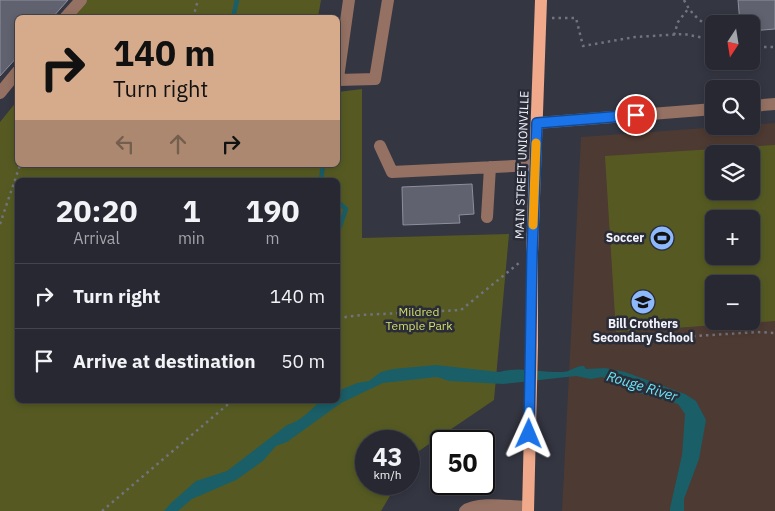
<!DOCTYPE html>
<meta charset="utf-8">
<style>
body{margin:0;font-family:"IBM Plex Sans",sans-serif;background:#33343e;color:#f1f3f6;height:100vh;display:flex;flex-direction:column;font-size:19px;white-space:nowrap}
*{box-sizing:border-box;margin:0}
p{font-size:16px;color:#a4a6ac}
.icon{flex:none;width:28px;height:28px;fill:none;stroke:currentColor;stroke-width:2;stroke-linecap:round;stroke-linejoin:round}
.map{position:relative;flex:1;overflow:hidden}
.sheet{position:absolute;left:15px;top:178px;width:325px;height:225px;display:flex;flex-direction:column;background:#272832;border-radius:8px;box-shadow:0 2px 8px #0003,0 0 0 1px #43444d}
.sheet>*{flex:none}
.guide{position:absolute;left:15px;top:15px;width:325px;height:152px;border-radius:8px;box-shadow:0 2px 8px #0003,0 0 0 1px #43444d;background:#d6ab8b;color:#111;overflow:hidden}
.needle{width:32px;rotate:192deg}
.controls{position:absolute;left:705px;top:15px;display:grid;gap:10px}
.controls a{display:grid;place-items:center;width:55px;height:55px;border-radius:8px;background:#272832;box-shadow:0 2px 8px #0003,0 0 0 1px #43444d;font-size:25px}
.speed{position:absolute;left:355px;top:430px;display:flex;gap:10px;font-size:25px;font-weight:700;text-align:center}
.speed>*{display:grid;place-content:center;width:65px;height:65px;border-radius:50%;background:#272832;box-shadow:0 2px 8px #0003,0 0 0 1px #43444d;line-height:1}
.speed small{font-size:12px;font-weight:400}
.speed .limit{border:2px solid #111;border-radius:8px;background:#fff;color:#111}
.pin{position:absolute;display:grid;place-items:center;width:42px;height:42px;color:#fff;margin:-21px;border:2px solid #fff;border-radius:50%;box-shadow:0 1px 5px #0007}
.me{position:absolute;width:55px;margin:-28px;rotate:1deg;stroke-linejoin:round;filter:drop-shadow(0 0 4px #0008)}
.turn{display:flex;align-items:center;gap:18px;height:105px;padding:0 15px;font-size:22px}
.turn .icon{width:65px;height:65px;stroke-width:2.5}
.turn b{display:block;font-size:35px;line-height:42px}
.lanes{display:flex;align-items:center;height:48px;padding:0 15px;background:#0003;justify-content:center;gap:25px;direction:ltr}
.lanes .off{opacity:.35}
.eta{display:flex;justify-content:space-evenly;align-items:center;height:85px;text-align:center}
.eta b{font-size:30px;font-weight:700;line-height:35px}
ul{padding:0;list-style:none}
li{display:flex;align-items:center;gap:15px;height:65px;padding:0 15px;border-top:1px solid #43444d}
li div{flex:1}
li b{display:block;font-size:19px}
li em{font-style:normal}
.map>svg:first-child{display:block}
.education{fill:#4d3a32;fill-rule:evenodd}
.green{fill:#565a22;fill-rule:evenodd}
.water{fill:#1a5e67}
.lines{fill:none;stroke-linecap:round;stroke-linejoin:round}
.stream{stroke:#1a5e67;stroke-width:4.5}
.building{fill:#60626f;stroke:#8d8f9d}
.path{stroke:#71737e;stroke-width:2.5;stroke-dasharray:2.5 4;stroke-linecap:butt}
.minor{stroke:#947162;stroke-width:12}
.major{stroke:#f0a98a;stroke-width:12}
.route-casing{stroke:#114b97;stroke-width:12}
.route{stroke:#1a73e8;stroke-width:9}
.slow{stroke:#f59e0b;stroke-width:9}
.labels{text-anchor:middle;stroke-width:5;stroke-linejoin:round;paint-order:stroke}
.street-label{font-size:12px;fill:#f3f4fc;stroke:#2a2c37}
.poi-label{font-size:12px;font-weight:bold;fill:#f3f4fc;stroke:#2a2c37;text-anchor:end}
.park-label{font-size:12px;fill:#d5df6a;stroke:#2a2c37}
.water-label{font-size:14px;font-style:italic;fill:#6be7fa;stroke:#2a2c37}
</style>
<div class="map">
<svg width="775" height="511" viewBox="0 0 775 511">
<rect width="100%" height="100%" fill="#343642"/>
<path class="education" d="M775 123V511H562L581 137ZM714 154H751V191H714ZM714 219H751V256H714ZM714 284H751V321H714Z"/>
<path class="green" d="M85 0H321L318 17 72 18Z
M362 89V238L509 234 494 400 413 455 409 462V441H366V484H397L381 511H0V122L17 101 18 165H338V92ZM18 180H338V400H18Z
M775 145V321L616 332 605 156ZM714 154H751V191H714ZM714 219H751V256H714ZM714 284H751V321H714Z"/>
<path class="water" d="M436 365 499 372C520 366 541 373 562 372 570 372 576 365 584 366L586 369 605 368 625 372 685 394 696 401 706 420 699 459 684 499V511H670V508L682 455 685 414 678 404 639 393 602 377 591 379 576 376 503 384 449 381 437 377 383 383 341 403 287 442 276 446 263 461 236 480 192 499 178 511H164L171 503 196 481 227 471 287 425C301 421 311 410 321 400H338V391L357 383 369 381 381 372 393 369Z"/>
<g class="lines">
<path class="stream" d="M233 18 237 0
M321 180 323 165
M338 202 346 209 339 229 338 230"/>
</g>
<path class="building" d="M0 0H68L52 18H18V56L0 76Z
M738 0H775V29L751 31V24H740Z
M472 184 474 214 459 215 460 223 403 225 402 187Z"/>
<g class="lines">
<path class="path" d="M684 0C691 14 700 22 714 29
M193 18 198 0
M552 18H576L583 46 635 37 684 34 714 40
M674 35 678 22 688 9
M751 47H775
M0 224 20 165
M338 318 361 315 461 310 519 263
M680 337 758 332 775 333
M102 511 233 400"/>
<path class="minor" d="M65 18 81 0
M338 78 349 0
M338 80 375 79 388 0
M0 93 18 71
M751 106 775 104
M537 123 714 109
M380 146 392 172 535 165
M487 217 490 167
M465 511C477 501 513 507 528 507"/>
<path class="major" d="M528 511 532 346V253L541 0"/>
</g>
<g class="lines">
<defs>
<path id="route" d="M529 434 532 253 537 123 636 115"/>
</defs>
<use href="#route" class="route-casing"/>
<use href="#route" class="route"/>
<path class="slow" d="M533 225 536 143"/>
</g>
<defs>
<symbol id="stadium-disc" viewBox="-11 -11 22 22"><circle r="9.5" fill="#8db9fc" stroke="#2a2c37"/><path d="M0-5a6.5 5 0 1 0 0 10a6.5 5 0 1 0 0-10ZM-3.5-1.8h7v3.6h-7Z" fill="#111"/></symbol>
<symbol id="school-disc" viewBox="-11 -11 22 22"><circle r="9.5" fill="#8db9fc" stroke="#2a2c37"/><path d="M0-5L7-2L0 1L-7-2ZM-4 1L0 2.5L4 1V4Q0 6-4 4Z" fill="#111"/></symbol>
</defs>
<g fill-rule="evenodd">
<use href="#stadium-disc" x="648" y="224" width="28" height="28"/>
<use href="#school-disc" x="629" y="288" width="28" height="28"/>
</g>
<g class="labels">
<g class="street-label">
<text transform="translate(522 165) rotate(-88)" y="4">MAIN STREET UNIONVILLE</text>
</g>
<g class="poi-label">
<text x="644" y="242">Soccer</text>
<text x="643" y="328" text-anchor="middle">Bill Crothers<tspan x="643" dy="14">Secondary School</tspan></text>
</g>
<g class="park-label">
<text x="419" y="316">Mildred<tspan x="419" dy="14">Temple Park</tspan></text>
</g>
<g class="water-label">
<text transform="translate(642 386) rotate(17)" y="5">Rouge River</text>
</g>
</g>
</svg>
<div class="controls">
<a><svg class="needle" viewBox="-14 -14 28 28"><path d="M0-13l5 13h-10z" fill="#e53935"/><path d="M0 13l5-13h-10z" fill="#a4a6ac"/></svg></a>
<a><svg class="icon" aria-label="search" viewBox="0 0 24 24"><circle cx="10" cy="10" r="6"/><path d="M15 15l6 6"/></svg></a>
<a><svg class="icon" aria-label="layers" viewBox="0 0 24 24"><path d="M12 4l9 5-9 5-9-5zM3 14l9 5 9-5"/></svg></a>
<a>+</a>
<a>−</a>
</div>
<div class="speed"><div>43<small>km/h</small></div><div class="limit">50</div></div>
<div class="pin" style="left:636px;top:115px;background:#d93025"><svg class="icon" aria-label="arrive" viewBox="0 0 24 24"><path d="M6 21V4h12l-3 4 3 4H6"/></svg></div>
<svg class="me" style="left:529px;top:434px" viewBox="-20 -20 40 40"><path d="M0-17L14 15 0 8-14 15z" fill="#1a73e8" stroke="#fff" stroke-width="4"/></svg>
<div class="guide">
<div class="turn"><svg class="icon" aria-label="right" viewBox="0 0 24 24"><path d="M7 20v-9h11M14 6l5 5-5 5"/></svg><div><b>140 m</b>Turn right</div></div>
<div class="lanes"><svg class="icon off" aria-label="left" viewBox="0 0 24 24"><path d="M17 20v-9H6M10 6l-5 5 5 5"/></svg><svg class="icon off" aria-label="ahead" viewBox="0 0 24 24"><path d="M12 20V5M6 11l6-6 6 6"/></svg><svg class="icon" aria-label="right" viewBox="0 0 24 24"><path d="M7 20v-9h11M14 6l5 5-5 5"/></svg></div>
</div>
<section class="sheet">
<div class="eta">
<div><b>20:20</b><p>Arrival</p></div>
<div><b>1</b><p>min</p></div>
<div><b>190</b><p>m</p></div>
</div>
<ul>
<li><svg class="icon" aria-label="right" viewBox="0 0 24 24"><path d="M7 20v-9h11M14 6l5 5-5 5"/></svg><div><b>Turn right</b></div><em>140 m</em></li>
<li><svg class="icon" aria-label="arrive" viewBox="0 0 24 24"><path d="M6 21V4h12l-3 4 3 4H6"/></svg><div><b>Arrive at destination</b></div><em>50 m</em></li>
</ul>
</section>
</div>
